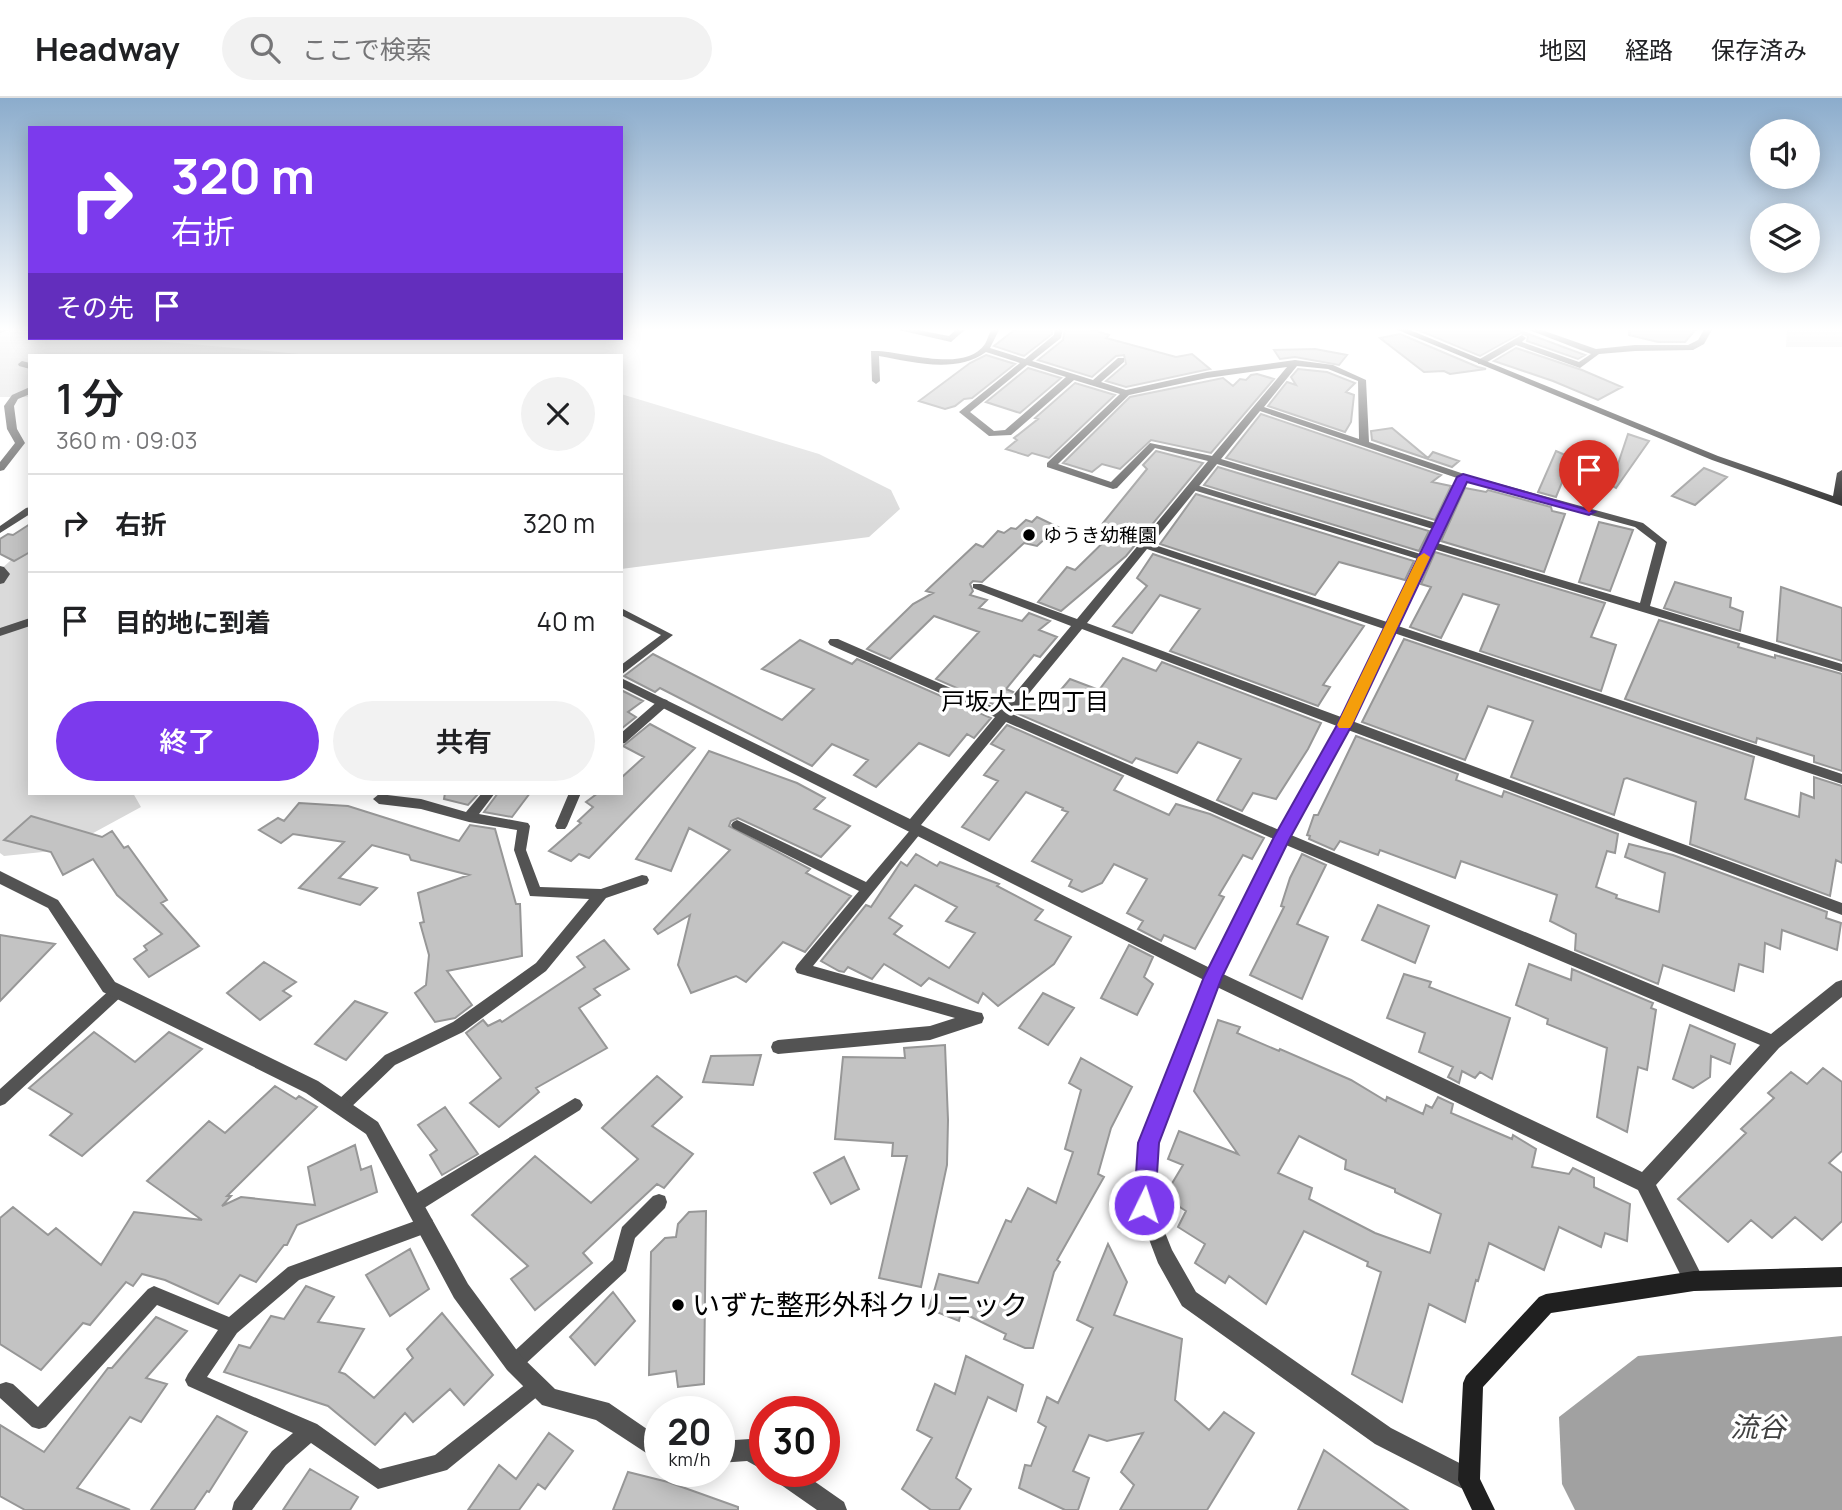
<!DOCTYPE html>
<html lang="ja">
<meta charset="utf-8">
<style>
body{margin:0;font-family:Manrope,"Noto Sans JP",sans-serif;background:#f2f2f2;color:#202124;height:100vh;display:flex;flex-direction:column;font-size:26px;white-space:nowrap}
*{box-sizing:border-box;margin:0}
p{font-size:23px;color:#757577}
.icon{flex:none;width:38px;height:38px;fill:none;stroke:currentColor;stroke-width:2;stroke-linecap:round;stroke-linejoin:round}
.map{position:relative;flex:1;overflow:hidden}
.panel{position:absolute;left:28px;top:256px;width:595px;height:441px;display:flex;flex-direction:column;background:#fff;border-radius:0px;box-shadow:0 4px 18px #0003}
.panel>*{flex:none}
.banner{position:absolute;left:28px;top:28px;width:595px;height:214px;border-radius:0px;box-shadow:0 4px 18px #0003;background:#7c3aed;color:#fff;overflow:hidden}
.fabs{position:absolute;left:1750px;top:21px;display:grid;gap:14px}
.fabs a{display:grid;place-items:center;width:70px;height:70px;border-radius:50%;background:#fff;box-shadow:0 4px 18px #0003;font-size:35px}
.speed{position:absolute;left:644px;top:1298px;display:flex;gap:14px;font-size:35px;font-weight:700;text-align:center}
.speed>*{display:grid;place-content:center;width:91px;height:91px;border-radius:50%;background:#fff;box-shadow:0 4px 18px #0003;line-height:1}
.speed small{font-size:18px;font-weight:400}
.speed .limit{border:10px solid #d22;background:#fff;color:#111}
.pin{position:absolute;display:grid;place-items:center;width:60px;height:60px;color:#fff;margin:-72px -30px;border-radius:50% 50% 50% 0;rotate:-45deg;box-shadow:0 0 7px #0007}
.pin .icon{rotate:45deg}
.me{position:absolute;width:77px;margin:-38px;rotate:4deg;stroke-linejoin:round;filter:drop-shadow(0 0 5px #0008)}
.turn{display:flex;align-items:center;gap:24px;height:147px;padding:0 28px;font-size:32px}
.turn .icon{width:91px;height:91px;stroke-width:2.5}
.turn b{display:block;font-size:49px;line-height:60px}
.then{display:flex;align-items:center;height:66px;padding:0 28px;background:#0003;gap:14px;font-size:26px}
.round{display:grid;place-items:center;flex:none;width:74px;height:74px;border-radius:37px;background:#f2f2f2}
.summary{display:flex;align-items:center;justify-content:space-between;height:119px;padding:0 28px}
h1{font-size:42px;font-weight:600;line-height:52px}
.action{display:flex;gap:14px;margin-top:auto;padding:14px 28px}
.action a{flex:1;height:80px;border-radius:42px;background:#7c3aed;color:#fff;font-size:28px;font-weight:600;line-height:80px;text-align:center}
.action a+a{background:#f2f2f2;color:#202124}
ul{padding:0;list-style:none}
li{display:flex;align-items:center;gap:21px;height:98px;padding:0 28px;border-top:2px solid #e0e0e0}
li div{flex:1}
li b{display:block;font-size:26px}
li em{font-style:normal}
header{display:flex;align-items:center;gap:42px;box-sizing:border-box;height:98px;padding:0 35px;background:#fff;border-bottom:2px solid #e0e0e0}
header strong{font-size:33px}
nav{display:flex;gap:38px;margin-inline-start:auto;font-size:24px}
.search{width:490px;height:63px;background:#f2f2f2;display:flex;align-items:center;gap:18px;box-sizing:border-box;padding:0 24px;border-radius:38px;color:#757577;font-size:26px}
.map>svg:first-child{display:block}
.green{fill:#dadada}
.water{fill:#a1a1a1}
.building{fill:#c3c3c3;stroke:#979797;stroke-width:2;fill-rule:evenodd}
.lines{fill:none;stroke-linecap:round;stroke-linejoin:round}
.lane{fill:#535353;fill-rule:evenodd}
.street{fill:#535353;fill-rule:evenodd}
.secondary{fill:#202020;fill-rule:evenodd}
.route{fill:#7c3aed;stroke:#51269a;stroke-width:2}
.slow{fill:#f59e0b}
.poi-dot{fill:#000;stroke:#fff;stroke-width:2.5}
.labels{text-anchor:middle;stroke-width:7;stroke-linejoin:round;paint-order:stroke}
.far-poi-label{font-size:19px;fill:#000;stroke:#fff;text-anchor:start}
.neighbourhood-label{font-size:24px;fill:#000;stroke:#fff}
.near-poi-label{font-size:28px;fill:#000;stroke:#fff;text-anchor:start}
.near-water-label{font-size:28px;font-style:italic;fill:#424242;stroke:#fff}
</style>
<header>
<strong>Headway</strong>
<div class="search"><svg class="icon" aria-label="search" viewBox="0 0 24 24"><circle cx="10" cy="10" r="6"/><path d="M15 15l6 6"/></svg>ここで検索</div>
<nav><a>地図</a><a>経路</a><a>保存済み</a></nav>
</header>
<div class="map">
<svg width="1842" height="1412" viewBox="0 0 1842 1412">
<rect width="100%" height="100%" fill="#fff"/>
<path class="green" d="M0 230H30V240H125L310 257H30V299H0Z
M1787 230H1842V249H1786Z
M621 296 819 356 891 392 900 411 869 439 621 471Z
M30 445V695H133L141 709 62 752 4 758 0 755V472Z"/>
<path class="water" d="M1842 1238V1412H1575L1562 1386 1559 1319 1638 1258Z"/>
<path class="building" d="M1017 230H1052V236L1024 258 994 248Z
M1065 230H1088L1109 237 1106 240 1176 259 1192 256 1210 271 1126 289 1106 283 1126 266 1124 257 1116 258 1092 279 1038 262 1063 242Z
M1429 230H1512L1585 257 1578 261 1527 243 1528 238 1521 235 1480 258 1418 232Z
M1630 230H1697L1685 244H1658L1629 237Z
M1400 236 1478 269 1486 271 1450 276 1444 273 1424 274 1380 240Z
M1516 250 1582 272 1622 289 1598 302 1553 283 1494 263Z
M1315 251 1347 257 1339 267 1295 259 1280 261 1274 252Z
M986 257 1015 266 972 300 964 301 955 308 945 311 919 303 970 265Z
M1028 270 1061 280 1020 315 986 304Z
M1298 271 1327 274 1355 285 1346 294 1354 297 1351 324 1345 334 1268 308 1287 284 1296 287 1291 279Z
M1257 276 1274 281 1211 355 1151 342 1120 371 1102 366 1092 374 1063 365 1130 299 1223 280 1233 288 1240 281 1246 282 1251 277Z
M1075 285 1115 297 1049 360 1032 355 1028 358 1006 351 1017 342 1014 340 1038 321 1035 320Z
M1261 316 1441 377 1432 384 1451 388 1435 422 1226 360Z
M1392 330 1428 360 1433 354 1459 363 1452 369 1372 342 1371 333Z
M1628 336 1649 343 1616 390 1611 387Z
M1156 353 1203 365 1126 458 1061 513 1038 504 1067 469 1075 472 1118 430 1103 425 1147 371 1143 367Z
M1556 353 1572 360 1556 399 1538 394Z
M1218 369 1429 433 1419 453 1204 387Z
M1704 370 1727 379 1695 407 1672 398Z
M1465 390 1486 394 1488 392 1551 409 1552 413 1565 416 1544 474 1441 443Z
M1196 396 1414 463 1405 482 1339 464 1315 497 1160 446Z
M1037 419 1058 429 1037 448 1024 445 982 484 973 483 970 486 973 493 970 497 987 502 979 510 1022 523 1029 515 1050 523 1039 532 1057 539 1040 559 1034 557 1006 591 1013 594 1000 609 936 581 979 534 934 518 890 561 867 551 913 506 933 495 926 493 976 446 983 449 998 433 1004 435 1011 430 1016 431 1026 422 1032 424Z
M1599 424 1633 432 1610 493 1579 484Z
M30 426V454L14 463 0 456V441L8 436 13 437Z
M1435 454 1605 505 1591 539 1616 547 1601 593 1480 553 1499 507 1463 496 1441 540 1410 529 1431 489 1421 486Z
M1153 456 1364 528 1323 587 1330 589 1318 608 1170 553 1200 511 1160 497 1132 535 1113 528 1147 488 1137 480Z
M1675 484 1731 500 1730 509 1743 514 1740 533 1664 510Z
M1781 489 1842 510V563L1777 543Z
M1659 522 1739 546 1738 549 1775 560V557L1842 576V673L1814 664V658L1757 640 1756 645 1625 601Z
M1404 541 1754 659 1745 701 1799 719 1801 695 1814 700V679L1842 688V765L1836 762 1830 798 1690 746 1696 704 1627 680 1624 681 1614 717 1511 679 1533 623 1488 608 1465 662 1362 624Z
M800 542 852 566 857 561 991 620 974 640 967 636 949 658 919 645 876 689 854 677 868 662 832 646 812 668 660 590 655 594 624 578 653 556 782 622 814 591 762 571Z
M1123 560 1156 573 1162 564 1321 625 1308 651 1276 701 1253 695 1242 713 1217 702 1241 661 1198 644 1177 675 1136 660 1132 665 1016 615 1029 600 1048 607 1070 581 1099 592Z
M621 592 643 603 628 614 636 619 621 631Z
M650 626 695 650 589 760 579 756 571 763 549 753 581 725 578 723 593 709 586 704 598 695H621V680L644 659 623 648Z
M1007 627 1123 678 1114 692 1169 717 1176 706 1210 716 1264 740 1252 761 1243 757 1219 797 1224 799 1195 851 1164 837 1161 843 1138 831 1143 823 1127 815 1147 781 1114 766 1102 785 1082 794 1069 788 1072 782 1032 763 1068 714 1062 712 1063 710 1026 694 989 742 962 729 998 683 984 677 1004 652 991 646Z
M1356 638 1458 676 1456 682 1502 699 1504 693 1618 736 1615 755 1607 753 1596 789 1617 797 1616 800 1659 814 1665 775 1625 759 1629 746 1673 757 1827 814 1826 820 1841 825 1837 852 1782 832 1780 851 1765 845 1763 874 1739 866 1734 893 1663 867 1658 886 1575 852 1576 836 1550 823 1557 797 1461 763 1455 780 1380 752 1378 757 1340 743 1334 752 1309 741 1310 738 1307 737 1314 717H1318Z
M709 653 797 685 825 700 814 711 850 728 821 759 738 720 731 723 729 728 810 771 806 775 851 798 805 854 783 844 746 884 736 878 691 895 678 867 690 817 658 836 654 831 730 752 689 730 671 773 636 761Z
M445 695H479L468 707 444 701Z
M498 695H530L512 719 484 714Z
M299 705 348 708 459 743 470 727 495 731 516 806H520L522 858 447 873 472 907 455 920 435 924 415 895 426 887 429 857 420 825 424 824 418 795 469 777 411 762 409 757 372 747 339 780 377 790 360 807 299 790 344 744 293 736 281 745 259 732 278 720 284 723Z
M31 718 102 739 112 733 124 750 128 748 167 802 161 805 199 848 149 879 134 861 147 852 144 848 162 836 117 797 93 761 63 777 51 754 4 742Z
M916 756 937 768 940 764 999 786 997 788 1043 812 1035 822 1071 839 1054 866 998 908 983 895 978 905 929 880 921 888 884 866 872 881 848 869 844 874 839 873 821 863 866 807 871 809 901 764 907 768ZM915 787 957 809 946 823 975 835 949 870 894 836 902 828 889 820Z
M1302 756 1326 767 1297 826 1328 839 1302 901 1250 877 1284 809 1281 808 1290 780Z
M1378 807 1429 828 1415 865 1362 842Z
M0 837 55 846 0 903Z
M604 842 629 871 594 891 600 897 579 910 607 950 536 990 539 994 499 1029 470 1005 501 980 466 935 483 922 488 928 500 922 502 924 585 869 577 859Z
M1129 847 1153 859 1144 879 1153 886 1137 917 1101 900Z
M264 864 296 884 283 893 291 898 260 922 227 895Z
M1529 866 1571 882 1572 871 1653 905 1651 910 1656 912 1647 972 1638 969 1627 1034 1597 1019 1607 950 1547 926 1548 921 1516 907Z
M1404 876 1431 884 1429 889 1510 920 1492 981 1480 974 1475 980 1462 973 1459 985 1448 979 1453 969 1419 954 1425 935 1387 920Z
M1043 895 1074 910 1048 947 1019 930Z
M355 903 387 915 346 962 315 946Z
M1218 922 1240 929 1237 935 1279 953 1280 951 1351 982 1386 1003 1387 999 1423 1016 1426 1007 1432 1010 1438 999 1453 1006 1451 1015 1512 1041 1513 1037 1536 1051 1532 1069 1569 1076 1573 1070 1594 1080V1089L1630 1106 1627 1143 1605 1135 1601 1149 1559 1129 1544 1172 1489 1145 1478 1183 1476 1182 1465 1224 1429 1206 1402 1304 1352 1276 1381 1174 1367 1168 1368 1164 1304 1133 1266 1206 1229 1178 1225 1185 1195 1165 1205 1146 1178 1129 1186 1113 1164 1099 1183 1067 1168 1061 1179 1033 1238 1056 1194 993ZM1299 1038 1346 1062 1345 1071 1395 1091V1094L1441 1116 1430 1155 1375 1135 1309 1101 1312 1090 1278 1075Z
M1690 927 1735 946 1730 966 1711 958 1710 979 1693 990 1673 981Z
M94 934 135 964 169 934 202 951 82 1058 50 1037 72 1016 29 990Z
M945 947 948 1022 947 1067 921 1189 879 1180 907 1058H892L893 1045 835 1041 843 959 905 960 904 950Z
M761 957 753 987 703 984 711 958Z
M1081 960 1132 989 1111 1030 1098 1076 1104 1079 1057 1162 1060 1164 1054 1174 1033 1250H1025L1004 1241 1006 1236 961 1214 959 1223 929 1211 939 1176 978 1185 1006 1122 1011 1124 1028 1090 1056 1105 1073 1054 1065 1051 1081 992 1069 985Z
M1823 970 1842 984V1053L1829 1065 1842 1075V1123L1822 1142 1795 1119 1772 1140 1751 1122 1728 1144 1678 1101 1746 1035 1741 1031 1774 1000 1768 995 1791 974 1807 986Z
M657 978 682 999 652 1028 693 1056 664 1090 657 1086 583 1155 592 1165 535 1212 511 1181 528 1168 472 1117 535 1058 591 1105 638 1061 602 1030Z
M275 988 296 1001 299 998 317 1009 227 1098H231L222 1108 241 1099 315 1107 308 1069 355 1047 361 1072 371 1068 377 1094 297 1127 287 1147H284L256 1184 240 1177 218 1206 165 1182 142 1176 133 1188 126 1184 90 1227 83 1225 41 1272 0 1246V1120L13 1109 48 1137 56 1130 101 1167 134 1114 202 1122 147 1083 209 1023 225 1035Z
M445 1009 478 1056 442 1077 430 1057 437 1052 418 1027Z
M844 1059 859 1091 831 1106 814 1075Z
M706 1113 704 1286 678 1289 676 1273 649 1277 651 1154 665 1140 676 1139 678 1126 689 1114Z
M1108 1146 1127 1184 1114 1217 1182 1241 1175 1302 1209 1332 1224 1314 1254 1335 1207 1412H1120L1134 1387 1121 1374 1143 1335 1107 1343 1089 1337 1073 1373 1089 1380 1078 1412H1065L1019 1390 1025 1367 1031 1368 1046 1329 1038 1324 1047 1299 1058 1305 1093 1230 1077 1222Z
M410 1151 429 1191 390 1218 366 1177Z
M306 1188 334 1199 318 1224 364 1231 339 1274 345 1276 374 1300 413 1260 407 1251 442 1215 493 1277 464 1307 450 1291 413 1324 405 1315 375 1347 328 1308 224 1274 239 1247 250 1250 271 1218 284 1221Z
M613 1194 635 1223 595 1267 570 1239Z
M156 1219 187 1233 146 1280 167 1286 141 1324 130 1319 77 1390 130 1412H25L0 1398V1327L44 1354 108 1270H112Z
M966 1258 1023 1287 1016 1313 988 1299 956 1380 971 1391 959 1412H931L902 1391 932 1340 917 1332 935 1286 955 1296Z
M217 1318 247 1334 209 1394 207 1393 194 1412H151Z
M549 1335 573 1353 545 1391 538 1386 519 1412H468L499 1367 516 1381Z
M1324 1352 1374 1388 1408 1412H1298Z
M310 1371 358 1399 350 1412H283Z
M628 1374 668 1384 738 1409V1412H613Z"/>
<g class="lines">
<path class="lane" d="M1193 386 1427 458 1429 460 1427 462H1421L1190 391 1189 389Z
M30 409V416L0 435V428L26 410Z
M621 510 673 537 621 577V567L661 537 621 517Z
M663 601 667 602 669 605 667 608 625 645 621 646V635L659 602Z
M482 695H495L479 716 528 725 530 728 526 752 540 789 601 791 642 777 647 778 649 782 647 786 606 800 546 873 463 934 395 967 346 1014 341 1016 336 1014 333 1009 336 1004 385 957 453 924 536 865 589 801 530 798 514 752 517 732 469 724 421 711 379 706 373 701 379 696 421 701 466 714Z
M569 695H581L567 728 565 731H557L555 728Z
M737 722 866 784 912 730H920L922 733 920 736 813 868 977 914 982 915 984 920 982 925 930 942 778 956 773 954 771 949 773 944 778 942 930 928 955 920 797 875 795 871 797 867 859 793 733 730 731 727 733 724Z
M118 887 123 889 125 893 123 897 5 1006 0 1008V991L113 889Z
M575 1000 580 1002 583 1007 580 1012 421 1112 415 1114 409 1112 407 1106 409 1100Z
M659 1096 665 1098 667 1104 665 1110 635 1140 626 1173 520 1271 514 1274 508 1271 505 1265 508 1259 613 1162 622 1129 653 1098Z
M426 1119 432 1121 434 1127 432 1133 299 1182 237 1235 207 1279 317 1326 380 1371 435 1357 531 1282 537 1279 543 1282 546 1288 543 1294 447 1372 378 1391 311 1345 286 1367 252 1412H232L234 1404 272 1353 293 1335 188 1288 185 1282 188 1276 218 1232 157 1207 46 1329 39 1331 32 1329 0 1300V1286L6 1284 13 1286 38 1309 148 1191 154 1188 229 1219 288 1169Z"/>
<path class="street" d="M0 230H14L0 235Z
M890 230H908L949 238 958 230H967L951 244Z
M992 230H1000L990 250 1025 261 1054 237 1055 230H1063L1061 240 1032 263 1093 282 1118 260H1124V264L1101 284 1126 292 1207 274 1295 262 1333 267 1366 282 1369 344 1467 377 1643 425 1667 444 1650 508 1842 566V574L1434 451 1398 528 1842 676V686L1394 535 1352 623 1842 805V817L1348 632 1291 737 1771 936 1836 884 1842 882V899L1779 950 1656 1087 1701 1176 1704 1183 1701 1190 1694 1193 1687 1190 1638 1092 1217 889 1157 1045 1154 1107 1172 1152 1196 1194 1391 1330 1477 1374 1480 1382 1477 1390 1469 1393 1461 1390 1375 1346 1182 1208 1158 1165 1136 1107 1139 1045 1204 882 621 589V580L910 721 995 619 830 547 828 544 830 541H838L1001 612 1071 528 973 490V486H981L1077 521 1208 363 1155 350 1117 390 1113 391 1047 369V365L1120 296 1074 282 1011 337 989 338 959 314 1020 265 986 254C956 276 912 264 879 258L880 283 876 286 872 283 871 253C900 251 964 277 985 246 988 241 989 235 992 230ZM1027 267 1066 279 1005 332 994 333 970 314ZM1297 268 1328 271 1358 283 1359 341 1264 309ZM1287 269 1212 358 1150 345 1111 384 1058 366 1129 297 1207 280ZM1260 313 1457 380 1436 425 1221 361ZM1217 366 1433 431 1387 524 1152 446ZM1466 383 1635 429 1656 445 1640 505 1437 445ZM1147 451 1384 531 1341 619 1087 525ZM1082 531 1337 628 1279 732 1012 616ZM1006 624 1274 741 1210 870 921 727ZM1286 747 1760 947 1642 1074 1223 876Z
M1524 230H1536L1596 251 1635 247H1688L1698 242 1705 230H1713L1704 246 1693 252 1635 253 1599 256 1580 270 1516 247 1484 266H1478V262L1522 237 1526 240 1522 244 1579 264 1591 256Z
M22 263 30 265V271L19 268 18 266Z
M30 289V296L18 301 14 308 17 331 25 345 4 372 0 373V364L15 345 7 331 4 308 12 297Z
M0 468 4 469 10 476 4 485 0 486Z
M30 520V528L0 538V530Z
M0 773 58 802 115 884 318 983 378 1024 468 1186 521 1258 555 1291 609 1305 660 1340V1364L596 1322 542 1307 507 1272 454 1200 366 1036 306 995 103 894 48 810 0 786Z
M750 1341 765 1349V1373L747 1363 719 1365V1343Z
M771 1374H801L844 1404 847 1412H817L774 1382Z"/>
<path class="secondary" d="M1393 230H1405L1718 358 1833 398 1837 375 1842 372V408L1712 362Z
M1842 1169V1189L1694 1193 1551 1215 1483 1289 1480 1381 1495 1412H1472L1458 1382 1463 1285 1466 1278 1539 1199 1546 1196 1694 1173Z"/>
</g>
<linearGradient id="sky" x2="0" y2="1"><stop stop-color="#8baccc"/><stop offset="0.54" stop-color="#fff"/><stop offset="1" stop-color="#fff" stop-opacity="0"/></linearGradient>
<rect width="1842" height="428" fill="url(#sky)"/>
<path class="route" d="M1463 376 1595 414 1589 417 1467 384 1352 627 1290 740 1222 879 1159 1045 1155 1107 1152 1114 1144 1117 1137 1114 1134 1107 1138 1045 1204 879 1274 739 1337 627 1457 379Z"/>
<path class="slow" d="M1424 455 1430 459 1352 627 1350 630H1339L1337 627 1418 459Z"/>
<g class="poi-dot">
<circle cx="1029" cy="437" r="7"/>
<circle cx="678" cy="1207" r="7"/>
</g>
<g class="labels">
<g class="far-poi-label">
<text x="1043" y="444">ゆうき幼稚園</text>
</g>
<g class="neighbourhood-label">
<text x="1025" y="612">戸坂大上四丁目</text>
</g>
<g class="near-poi-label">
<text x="692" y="1217">いずた整形外科クリニック</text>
</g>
<g class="near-water-label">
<text x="1758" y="1339">流谷</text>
</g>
</g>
</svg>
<div class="fabs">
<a><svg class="icon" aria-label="sound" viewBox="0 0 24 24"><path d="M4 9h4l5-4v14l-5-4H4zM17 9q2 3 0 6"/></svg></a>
<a><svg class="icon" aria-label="layers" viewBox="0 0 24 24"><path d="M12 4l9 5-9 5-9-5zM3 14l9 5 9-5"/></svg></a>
</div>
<div class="speed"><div>20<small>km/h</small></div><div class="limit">30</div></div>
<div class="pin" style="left:1589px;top:414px;background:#d93025"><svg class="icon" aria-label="arrive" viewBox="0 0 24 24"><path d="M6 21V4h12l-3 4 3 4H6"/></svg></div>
<svg class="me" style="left:1144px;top:1107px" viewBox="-20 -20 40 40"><circle r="17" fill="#7c3aed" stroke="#fff" stroke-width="3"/><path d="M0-11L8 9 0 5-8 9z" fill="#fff"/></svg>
<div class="banner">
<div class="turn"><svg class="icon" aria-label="right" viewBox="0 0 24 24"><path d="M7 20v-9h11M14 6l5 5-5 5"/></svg><div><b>320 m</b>右折</div></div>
<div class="then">その先<svg class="icon" aria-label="arrive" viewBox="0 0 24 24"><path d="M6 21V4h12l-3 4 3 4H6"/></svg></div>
</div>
<section class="panel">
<div class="summary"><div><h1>1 分</h1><p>360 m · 09:03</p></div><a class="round"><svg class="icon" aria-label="close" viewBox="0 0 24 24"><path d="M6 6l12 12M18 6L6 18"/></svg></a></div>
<ul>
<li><svg class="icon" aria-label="right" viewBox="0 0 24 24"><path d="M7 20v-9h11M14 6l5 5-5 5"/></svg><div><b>右折</b></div><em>320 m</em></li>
<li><svg class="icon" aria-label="arrive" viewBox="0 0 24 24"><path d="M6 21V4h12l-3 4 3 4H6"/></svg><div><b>目的地に到着</b></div><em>40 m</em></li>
</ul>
<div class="action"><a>終了</a><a>共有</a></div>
</section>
</div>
